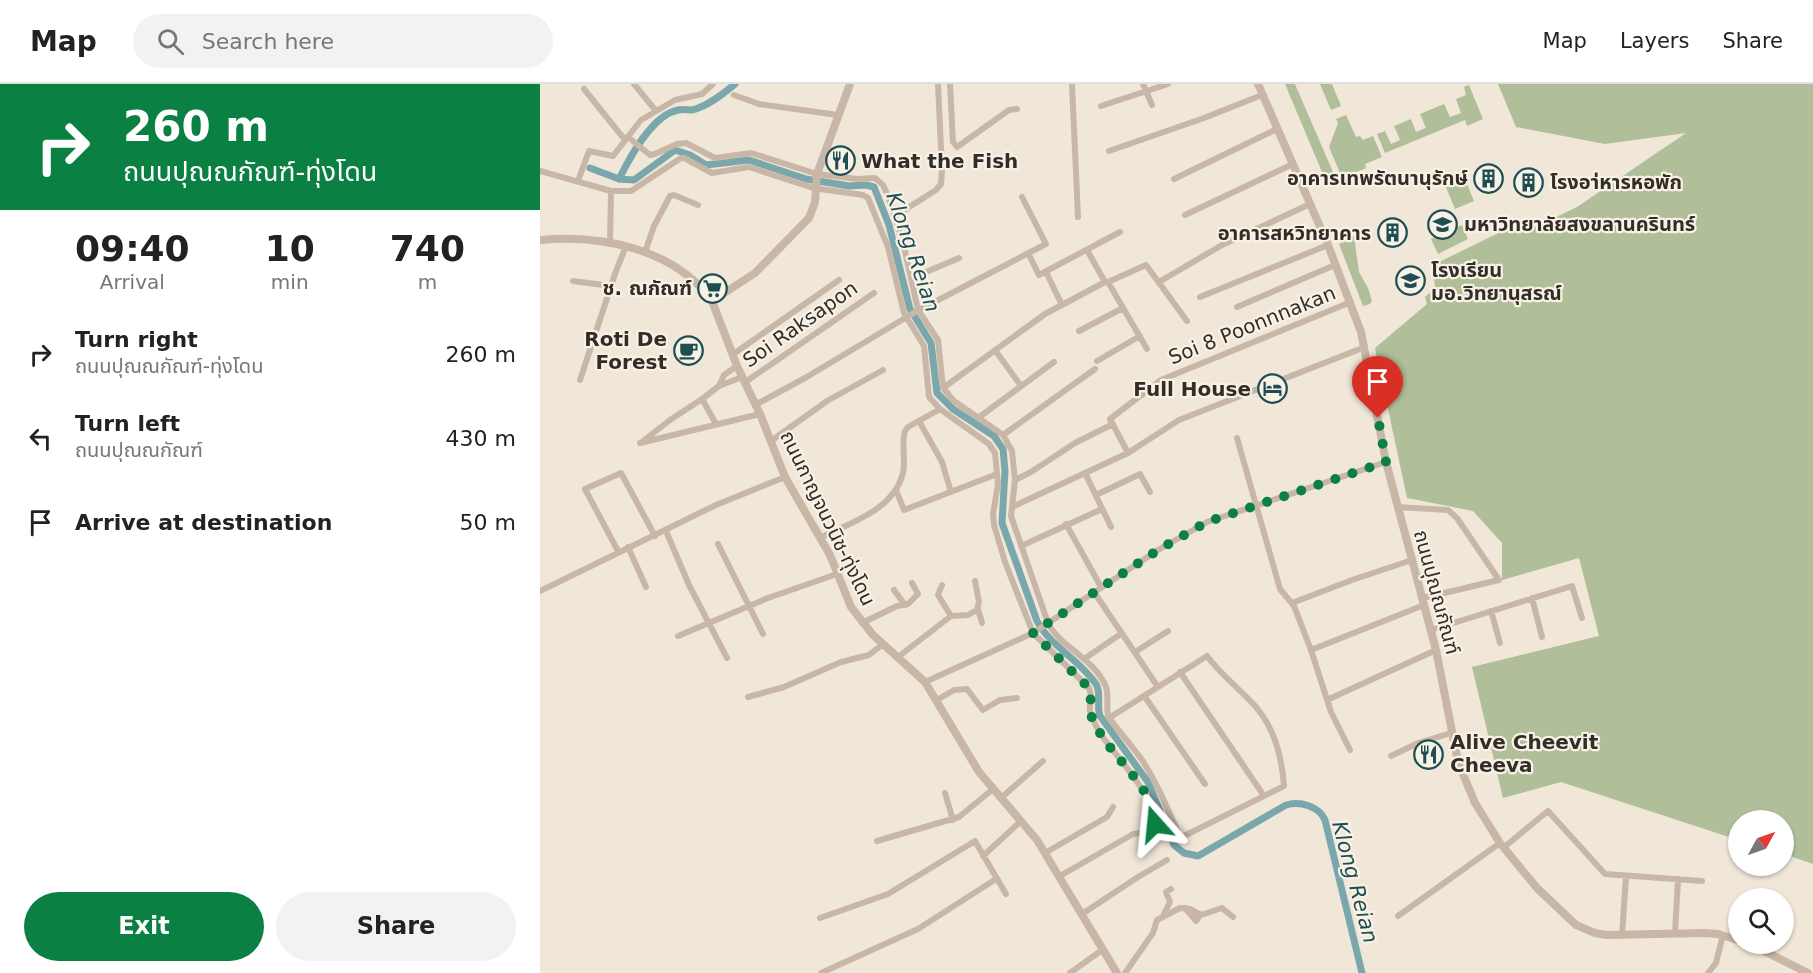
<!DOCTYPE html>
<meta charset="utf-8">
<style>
body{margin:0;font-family:"DejaVu Sans","Noto Sans Thai",sans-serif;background:#f2f2f2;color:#222;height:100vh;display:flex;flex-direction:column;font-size:22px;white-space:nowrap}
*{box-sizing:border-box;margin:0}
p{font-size:20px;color:#767676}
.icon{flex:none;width:33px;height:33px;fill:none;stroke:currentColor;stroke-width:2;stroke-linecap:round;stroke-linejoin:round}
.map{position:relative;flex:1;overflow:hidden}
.panel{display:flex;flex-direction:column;background:#fff;width:540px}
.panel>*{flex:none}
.top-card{background:#0b8043;color:#fff;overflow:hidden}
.needle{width:39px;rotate:50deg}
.buttons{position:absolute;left:1188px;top:726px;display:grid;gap:12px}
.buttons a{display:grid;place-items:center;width:66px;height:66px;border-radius:50%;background:#fff;box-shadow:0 2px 4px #0004;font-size:30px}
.pin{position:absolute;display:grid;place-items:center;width:51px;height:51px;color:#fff;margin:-62px -26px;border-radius:50% 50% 50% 0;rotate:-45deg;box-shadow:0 0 6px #0007}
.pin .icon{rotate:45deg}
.me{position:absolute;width:66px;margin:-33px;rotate:342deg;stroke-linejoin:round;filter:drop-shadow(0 0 4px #0008)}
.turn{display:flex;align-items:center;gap:21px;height:126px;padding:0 24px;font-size:27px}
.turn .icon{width:78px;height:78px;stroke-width:2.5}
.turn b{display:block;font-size:42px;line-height:51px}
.eta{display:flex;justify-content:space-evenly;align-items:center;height:102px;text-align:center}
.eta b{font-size:36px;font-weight:800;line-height:42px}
.cta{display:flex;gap:12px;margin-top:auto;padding:12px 24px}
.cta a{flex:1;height:69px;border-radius:36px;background:#0b8043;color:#fff;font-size:24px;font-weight:800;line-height:69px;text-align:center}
.cta a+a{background:#f2f2f2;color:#222}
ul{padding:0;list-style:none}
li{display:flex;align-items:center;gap:18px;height:84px;padding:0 24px}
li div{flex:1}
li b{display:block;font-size:22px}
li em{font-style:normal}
header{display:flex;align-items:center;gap:36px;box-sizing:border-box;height:84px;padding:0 30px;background:#fff;border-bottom:2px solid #e0e0e0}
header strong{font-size:28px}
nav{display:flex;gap:33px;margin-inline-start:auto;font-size:21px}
.search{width:420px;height:54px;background:#f2f2f2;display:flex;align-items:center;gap:15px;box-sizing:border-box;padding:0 21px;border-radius:33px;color:#767676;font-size:22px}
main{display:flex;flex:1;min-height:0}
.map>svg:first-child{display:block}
.green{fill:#b0bf9a}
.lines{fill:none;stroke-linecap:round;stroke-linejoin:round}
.canal{stroke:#79a7ac;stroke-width:7}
.minor{stroke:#c8b7a6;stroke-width:6}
.tertiary{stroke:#c8b7a6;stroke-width:8}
.route{stroke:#0b8043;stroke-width:10;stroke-dasharray:0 18}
.labels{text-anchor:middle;stroke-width:4.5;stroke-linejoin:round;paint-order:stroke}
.poi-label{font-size:20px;font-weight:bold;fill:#342c27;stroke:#f8f1e5;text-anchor:start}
.street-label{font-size:20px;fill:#342c27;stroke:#f8f1e5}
.water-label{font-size:21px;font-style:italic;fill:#1e4d54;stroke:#f8f1e5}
</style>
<header>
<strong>Map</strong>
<div class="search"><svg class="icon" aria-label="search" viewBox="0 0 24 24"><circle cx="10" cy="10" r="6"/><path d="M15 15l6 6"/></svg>Search here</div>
<nav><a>Map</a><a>Layers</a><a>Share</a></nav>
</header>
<main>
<section class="panel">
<div class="top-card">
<div class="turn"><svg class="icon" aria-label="right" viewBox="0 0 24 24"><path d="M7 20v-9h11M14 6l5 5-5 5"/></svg><div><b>260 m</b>ถนนปุณณกัณฑ์-ทุ่งโดน</div></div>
</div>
<div class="eta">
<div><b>09:40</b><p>Arrival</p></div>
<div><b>10</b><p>min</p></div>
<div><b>740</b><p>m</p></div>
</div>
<ul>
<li><svg class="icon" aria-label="right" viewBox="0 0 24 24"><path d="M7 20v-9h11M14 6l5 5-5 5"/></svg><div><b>Turn right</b><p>ถนนปุณณกัณฑ์-ทุ่งโดน</p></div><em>260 m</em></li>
<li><svg class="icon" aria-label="left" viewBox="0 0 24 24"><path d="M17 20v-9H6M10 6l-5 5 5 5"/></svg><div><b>Turn left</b><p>ถนนปุณณกัณฑ์</p></div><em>430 m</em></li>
<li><svg class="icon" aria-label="arrive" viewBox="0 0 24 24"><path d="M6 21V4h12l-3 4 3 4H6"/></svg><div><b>Arrive at destination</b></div><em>50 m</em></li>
</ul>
<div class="cta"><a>Exit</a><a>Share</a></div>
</section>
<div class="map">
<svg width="1273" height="889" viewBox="0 0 1273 889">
<rect width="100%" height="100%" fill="#f0e7d9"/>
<path class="green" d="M745 0H755L796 95 793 100H787Z
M780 0H792L801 22 791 26Z
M958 0H1273V780L1244 770V736H1198V756L1021 698 963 714 932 583 1059 552 1039 474 962 496V459L933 427 867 414 835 264 887 220 885 213 895 204 893 181 983 137 989 146 1037 123 1146 49 1065 60 976 43Z
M929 1 943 35 927 42 925 36 845 69 837 50 845 47 851 60 860 56 854 42 871 35 876 48 886 44 880 30 904 20 910 33 921 29 916 15 926 11 924 3Z
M806 31 816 53 820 52 823 56 833 52 842 73 825 80 826 84 802 94 789 63 798 39 796 35Z
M922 88 934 117 915 125 903 96Z
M922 141 928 155 898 170 891 155Z
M814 152 819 188 828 204 832 217 830 220 823 222 799 160Z"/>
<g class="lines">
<path class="canal" d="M50 84 79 95 94 96 135 66 150 71 166 81 209 76 266 95 309 102 326 101 334 103 349 141 370 225 391 259 397 309 413 325 454 352 463 365 465 387 462 439 497 537C510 562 540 576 556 600 562 610 556 621 560 632L608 698 634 761 644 769 658 772 746 721C760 717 779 722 785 736L822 889
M79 95C90 73 112 31 138 26 142 25 147 26 152 26 168 22 183 10 195 0"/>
<path class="minor" d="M94 0 116 27
M410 0 413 58 417 63 469 26 477 25
M532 0 538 133
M603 0 612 21
M44 5 85 56
M194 11 219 20 298 31
M561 22 628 0
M88 53 110 71 115 70 137 60 146 59 175 74 211 69 277 90 317 95 335 94 343 101 348 112 363 158 378 226 398 256 403 304 414 317 463 351 472 367 475 396 471 432 508 539C520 563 555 575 566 603 569 612 566 622 568 632 578 647 591 660 602 676 617 699 628 725 639 751L642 753 744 702C742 674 735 645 716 623 700 605 681 591 667 572L569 634
M569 67 664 34 722 11
M0 87 71 107H91L141 74H144L172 89 209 83 273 104 323 111 328 114 348 163 364 229 384 262 389 313 400 325 449 360 455 369 458 400 453 430 454 441 465 478 493 549 549 604C553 613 549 619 550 627 551 634 557 643 560 649 571 668 632 727 608 748L593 750 520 792
M634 95 737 45
M38 97 49 67 73 72 101 36 135 16 162 10 173 0
M645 131 753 80
M355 132 396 106 401 100 402 86 398 0
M70 160 71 107
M547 166 565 198
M105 168 114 142 130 112 134 111 158 121
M488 169 499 191 580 148
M506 188 522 221
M372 194 419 174
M33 197 71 202
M568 198 607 265
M619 198 682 161 770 120
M660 213 788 161
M697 223 795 181
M539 247 583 224
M455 266 481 302
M192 271 299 196
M557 277 600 252
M40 296 75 190 86 162
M204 299 334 209
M179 302 184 291 197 282
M403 304 505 230 565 198H568L606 181 647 237
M215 321 265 294 377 227 506 160 482 113
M438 334 514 278
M379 337 402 378 411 408
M176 340 162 315 179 302 202 293
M463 351 555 285
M697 354 740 505 754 522 771 566 791 628 810 666
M103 357 130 336 162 315
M231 357 287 317 343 286
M100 359 220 330
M588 369 570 335 621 296 811 218
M545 389 571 443
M475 396 491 388 535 359 573 340 571 338
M356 406 364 426 457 390
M556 411 600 390 610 408
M472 423 588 369 639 336 825 263
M857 423 908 426 917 434 959 496 883 514
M526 440 561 503
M126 447 149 501 187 574
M280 454C311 438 353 427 363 389 366 376 361 361 365 347L368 343 400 325
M178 460 223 550
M481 462 562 425
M88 463 106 503
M78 467 45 405 81 389 115 452
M402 501 398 511 411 532
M354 506 365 521
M0 507 176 421 245 393
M554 508 618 603
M992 514 1002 553
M752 519 812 496 872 476
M438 525 442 539
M951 527 960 559
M322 539 357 522 368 520 378 510 372 499
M891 546 1032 502 1042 534
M138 552 228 514 297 490
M771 566 884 521
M595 568 628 547
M358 573 411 532 428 531 437 526 439 518 435 497
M544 575 582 549
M640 588 724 712
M385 598 493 549 618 466 667 438 846 378
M208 613 244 603 301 578 329 571 343 560
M605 613 665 700
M397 616 414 606 427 605 443 626 460 616 477 614
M787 616 896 566
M851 672 878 659 911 649
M405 709 413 736
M461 714 503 677
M337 757 419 733 453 705
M963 764 1008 727 1065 790 1162 797
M505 769 567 733 573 723
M443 772 481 737
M645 824 656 837 660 831
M542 830 598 793 627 776
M624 830 630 818 626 808 631 805
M858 832 960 759
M280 834 348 810 435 757 466 810
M1135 849 1138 795
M1082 852 1086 792
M281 889 378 845 456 795
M530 889 562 866
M585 889 613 849 617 836 640 824 650 825 661 831 682 824 693 833
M1168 889 1176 879 1183 851"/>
<path class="tertiary" d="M718 0 788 161 821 248 846 378 896 566 918 678 935 719 960 759 997 804 1036 841 1055 849 1066 851 1164 849 1178 850 1198 856
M0 156C61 150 135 165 172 217L197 282 220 330 245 393 290 471 311 523 333 551 385 598 439 688 497 756 577 889
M172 217 215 189 269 134 275 118 277 90 310 0
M1210 860 1268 889"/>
</g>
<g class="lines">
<path class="route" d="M615 740C617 710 574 673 560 649 557 643 551 634 550 627 549 619 553 613 549 604L493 549 618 466 667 438 846 378 838 334"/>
</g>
<defs>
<symbol id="restaurant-ring" viewBox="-11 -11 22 22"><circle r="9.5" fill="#f8f1e5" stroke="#1e4d54" stroke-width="1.5"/><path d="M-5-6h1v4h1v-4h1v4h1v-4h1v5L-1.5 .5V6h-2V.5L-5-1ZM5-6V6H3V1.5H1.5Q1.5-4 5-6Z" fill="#1e4d54"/></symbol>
<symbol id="building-ring" viewBox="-11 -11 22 22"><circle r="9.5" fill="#f8f1e5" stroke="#1e4d54" stroke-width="1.5"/><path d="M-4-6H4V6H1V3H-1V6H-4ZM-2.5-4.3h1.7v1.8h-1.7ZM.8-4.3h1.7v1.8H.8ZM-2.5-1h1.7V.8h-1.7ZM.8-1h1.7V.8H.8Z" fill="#1e4d54"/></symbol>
<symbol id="university-ring" viewBox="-11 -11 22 22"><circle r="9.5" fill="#f8f1e5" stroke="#1e4d54" stroke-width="1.5"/><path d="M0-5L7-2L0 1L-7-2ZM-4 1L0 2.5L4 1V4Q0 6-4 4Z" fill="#1e4d54"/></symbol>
<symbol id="school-ring" viewBox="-11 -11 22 22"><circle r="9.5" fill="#f8f1e5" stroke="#1e4d54" stroke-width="1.5"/><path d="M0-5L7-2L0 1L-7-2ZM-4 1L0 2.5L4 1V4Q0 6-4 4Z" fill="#1e4d54"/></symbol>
<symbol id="supermarket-ring" viewBox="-11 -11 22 22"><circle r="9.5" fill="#f8f1e5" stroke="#1e4d54" stroke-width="1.5"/><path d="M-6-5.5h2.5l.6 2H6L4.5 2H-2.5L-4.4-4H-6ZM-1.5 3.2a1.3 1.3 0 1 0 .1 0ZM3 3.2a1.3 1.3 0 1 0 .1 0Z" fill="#1e4d54"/></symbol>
<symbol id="cafe-ring" viewBox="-11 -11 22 22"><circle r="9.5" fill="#f8f1e5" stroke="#1e4d54" stroke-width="1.5"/><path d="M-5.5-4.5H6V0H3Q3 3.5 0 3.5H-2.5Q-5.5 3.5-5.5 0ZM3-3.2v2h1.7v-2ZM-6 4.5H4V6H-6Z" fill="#1e4d54"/></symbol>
<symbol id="hotel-ring" viewBox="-11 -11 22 22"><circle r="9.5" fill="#f8f1e5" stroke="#1e4d54" stroke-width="1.5"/><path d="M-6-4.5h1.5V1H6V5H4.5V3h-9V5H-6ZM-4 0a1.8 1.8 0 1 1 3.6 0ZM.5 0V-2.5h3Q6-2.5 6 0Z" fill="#1e4d54"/></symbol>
</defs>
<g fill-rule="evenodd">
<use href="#restaurant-ring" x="284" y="60" width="33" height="33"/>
<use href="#building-ring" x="932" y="78" width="33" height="33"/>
<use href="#building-ring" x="972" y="82" width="33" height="33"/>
<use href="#university-ring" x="886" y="124" width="33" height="33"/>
<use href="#building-ring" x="836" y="132" width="33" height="33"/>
<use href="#school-ring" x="854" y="180" width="33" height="33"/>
<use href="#supermarket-ring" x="156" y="188" width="33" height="33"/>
<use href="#cafe-ring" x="132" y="250" width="33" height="33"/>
<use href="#hotel-ring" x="716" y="288" width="33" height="33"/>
<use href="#restaurant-ring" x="872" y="654" width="33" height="33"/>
</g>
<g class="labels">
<g class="poi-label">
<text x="321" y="84">What the Fish</text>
<text x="928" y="101" text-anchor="end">อาคารเทพรัตนานุรักษ์</text>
<text x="1010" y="105">โรงอา่หารหอพัก</text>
<text x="924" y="147">มหาวิทยาลัยสงขลานครินทร์</text>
<text x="831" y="156" text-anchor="end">อาคารสหวิทยาคาร</text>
<text x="891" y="193">โรงเรียน<tspan x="891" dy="23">มอ.วิทยานุสรณ์</tspan></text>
<text x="152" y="211" text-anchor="end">ช. ณกัณฑ์</text>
<text x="127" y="262" text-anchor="end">Roti De<tspan x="127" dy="23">Forest</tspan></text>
<text x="711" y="312" text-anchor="end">Full House</text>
<text x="910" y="665">Alive Cheevit<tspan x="910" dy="23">Cheeva</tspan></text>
</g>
<g class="street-label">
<text transform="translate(260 240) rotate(-35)" y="7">Soi Raksapon</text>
<text transform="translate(712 241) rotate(-22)" y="7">Soi 8 Poonnnakan</text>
<text transform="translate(288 434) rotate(64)" y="7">ถนนกาญจนวนิช-ทุ่งโดน</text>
<text transform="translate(897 508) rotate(75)" y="7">ถนนปุณณกัณฑ์</text>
</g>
<g class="water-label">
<text transform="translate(373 168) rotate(71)" y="7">Klong Reian</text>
<text transform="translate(815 798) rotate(75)" y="7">Klong Reian</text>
</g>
</g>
</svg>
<div class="buttons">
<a><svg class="needle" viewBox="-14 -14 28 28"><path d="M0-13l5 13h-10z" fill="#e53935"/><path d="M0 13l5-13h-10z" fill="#767676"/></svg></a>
<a><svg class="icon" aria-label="search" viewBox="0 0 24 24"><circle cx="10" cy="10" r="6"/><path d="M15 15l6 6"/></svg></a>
</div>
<div class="pin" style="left:838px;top:334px;background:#d93025"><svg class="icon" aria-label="arrive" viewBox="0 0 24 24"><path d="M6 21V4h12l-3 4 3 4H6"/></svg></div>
<svg class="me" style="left:615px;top:740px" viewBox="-20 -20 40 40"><path d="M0-17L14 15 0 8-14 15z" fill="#0b8043" stroke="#fff" stroke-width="4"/></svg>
</div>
</main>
